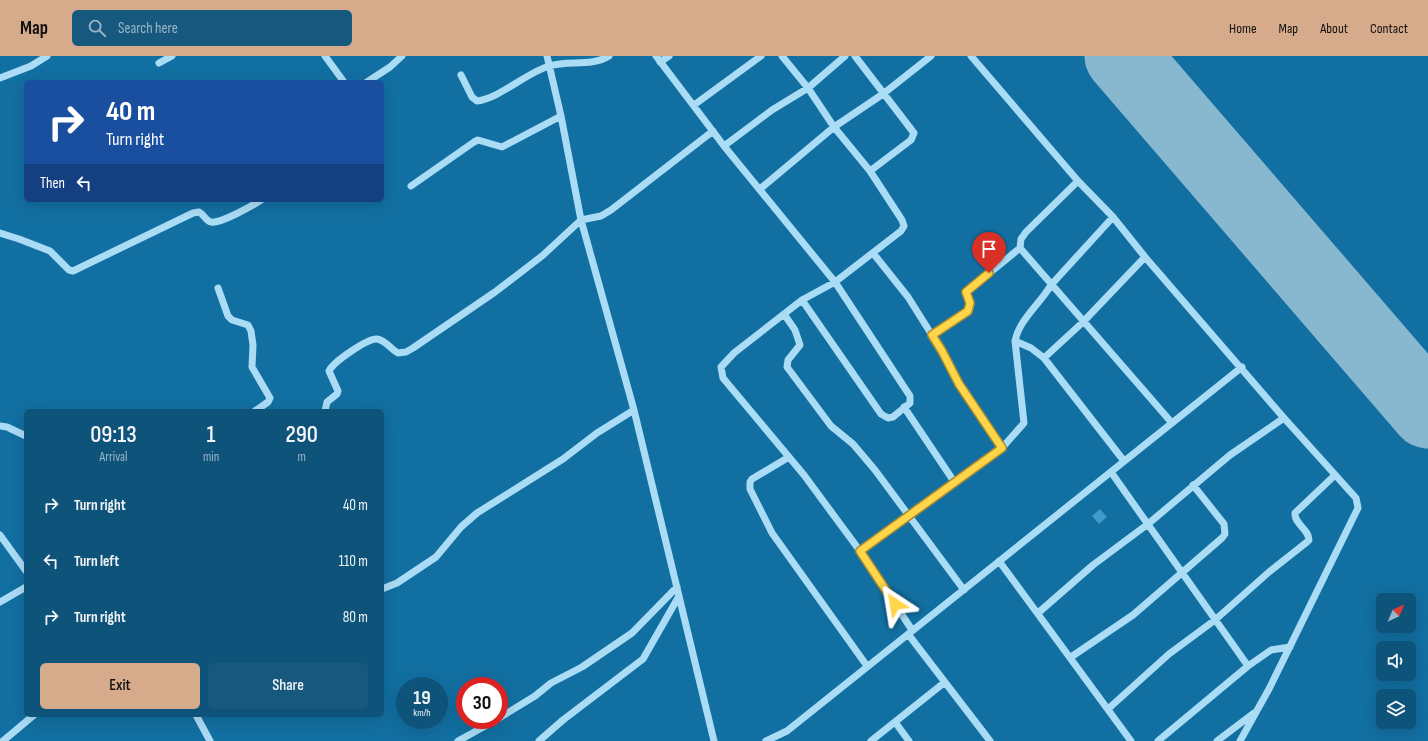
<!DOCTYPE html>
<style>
body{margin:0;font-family:"Sofia Sans Condensed",sans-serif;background:#17597e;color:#f1f3f6;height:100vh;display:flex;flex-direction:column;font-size:15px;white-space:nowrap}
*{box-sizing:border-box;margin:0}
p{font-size:13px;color:#9bb6c6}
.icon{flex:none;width:22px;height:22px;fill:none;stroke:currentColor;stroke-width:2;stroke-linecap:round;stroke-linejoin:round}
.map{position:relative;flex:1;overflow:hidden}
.details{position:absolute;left:24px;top:353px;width:360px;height:308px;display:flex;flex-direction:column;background:#0e5379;border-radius:6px;box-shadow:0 4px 16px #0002}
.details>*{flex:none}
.hud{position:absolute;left:24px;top:24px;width:360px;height:122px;border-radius:6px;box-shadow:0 4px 16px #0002;background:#1a4fa0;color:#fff;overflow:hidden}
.needle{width:26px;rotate:44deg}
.buttons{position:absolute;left:1376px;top:537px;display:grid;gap:8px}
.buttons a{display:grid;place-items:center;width:40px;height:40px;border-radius:6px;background:#0e5379;box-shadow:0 4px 16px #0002;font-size:20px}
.speed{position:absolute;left:396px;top:621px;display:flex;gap:8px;font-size:20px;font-weight:700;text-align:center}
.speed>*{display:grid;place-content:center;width:52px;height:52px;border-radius:50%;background:#0e5379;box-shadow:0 4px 16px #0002;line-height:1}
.speed small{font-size:10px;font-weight:400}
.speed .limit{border:6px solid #d22;background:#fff;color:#111}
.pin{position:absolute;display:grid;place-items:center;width:34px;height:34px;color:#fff;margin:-41px -17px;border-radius:50% 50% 50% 0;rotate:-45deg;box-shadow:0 0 4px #0007}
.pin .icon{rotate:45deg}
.me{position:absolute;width:44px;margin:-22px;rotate:327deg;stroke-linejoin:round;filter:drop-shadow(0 0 3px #0008)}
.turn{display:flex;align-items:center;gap:14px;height:84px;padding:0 16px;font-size:18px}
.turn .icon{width:52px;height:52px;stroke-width:2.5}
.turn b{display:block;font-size:28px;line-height:34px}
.then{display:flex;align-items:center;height:38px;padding:0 16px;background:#0003;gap:8px;font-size:15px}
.eta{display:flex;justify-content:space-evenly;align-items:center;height:68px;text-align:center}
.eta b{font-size:24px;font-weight:600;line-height:28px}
.cta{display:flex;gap:8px;margin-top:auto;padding:8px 16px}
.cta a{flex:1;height:46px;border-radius:6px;background:#d6ab8b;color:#111;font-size:16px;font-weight:600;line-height:46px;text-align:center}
.cta a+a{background:#17597e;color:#f1f3f6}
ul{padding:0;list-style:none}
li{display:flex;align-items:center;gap:12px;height:56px;padding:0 16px}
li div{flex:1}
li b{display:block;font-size:15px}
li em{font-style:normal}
header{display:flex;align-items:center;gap:24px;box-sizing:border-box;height:56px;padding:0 20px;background:#d6ab8b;color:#111}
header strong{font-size:19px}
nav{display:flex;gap:22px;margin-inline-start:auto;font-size:14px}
.search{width:280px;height:36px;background:#17597e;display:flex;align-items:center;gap:10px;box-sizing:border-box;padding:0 14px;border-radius:6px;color:#9bb6c6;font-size:15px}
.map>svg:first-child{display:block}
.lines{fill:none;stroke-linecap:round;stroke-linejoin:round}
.runway{stroke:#88b7d0;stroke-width:75}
.building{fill:#3f9ac9}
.minor{stroke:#abdcf5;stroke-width:7}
.route-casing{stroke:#a68a30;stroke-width:10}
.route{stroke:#ffd54a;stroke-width:7}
</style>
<header>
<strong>Map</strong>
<div class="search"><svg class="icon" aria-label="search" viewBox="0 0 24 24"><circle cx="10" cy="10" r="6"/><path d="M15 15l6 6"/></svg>Search here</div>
<nav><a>Home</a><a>Map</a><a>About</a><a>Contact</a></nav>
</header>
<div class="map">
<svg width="1428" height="685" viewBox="0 0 1428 685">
<rect width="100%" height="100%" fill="#126fa1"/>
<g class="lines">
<path class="runway" d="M1122 0 1428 355"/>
</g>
<path class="building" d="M1100 453 1107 461 1099 468 1092 460Z"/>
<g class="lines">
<path class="minor" d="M325 0 344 26
M547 0 561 60 581 164 634 354 714 685
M656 0 724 90 835 226 910 340V347L893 361 888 362 881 358 802 244
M782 0 808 32 834 71 870 115 902 164 904 170 901 175 835 226 802 244 734 297 721 311 723 322 804 419 860 495
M855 0 914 77 911 84 870 115
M971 0 1078 125 1113 161 1145 201 1284 362 1356 442 1358 452 1269 633 1240 685
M660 6 669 0
M159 7 172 0
M461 19 472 41 477 45C500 42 526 17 549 10 570 4 591 11 609 0
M0 22 31 10 47 0
M367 26 390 11 402 0
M694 49 761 0
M724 90 772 54 808 32 845 0
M1078 125 1026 176 1021 183 1020 192 1172 367
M411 130 474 86 478 84 502 91 561 60
M760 133 834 71 883 38 931 0
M0 177 19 183 50 195 69 214 73 215 193 157 199 156C204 158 205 165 211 166 220 168 252 150 261 144
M873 197 908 241 942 295 959 328 1002 392
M218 232 228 260 232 264 248 269 251 275 253 289 252 311 270 342 268 346 255 355
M784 258 795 274 800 289 788 304 787 311 831 370 853 388 875 414 964 534
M932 279 968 255 970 247 966 236 1020 192
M1015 285 1031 292 1044 302 1124 405
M1044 302 1083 266 1145 201
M904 351 955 427
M325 355 327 346 337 338 338 335 329 315C333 306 368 282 377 283 385 284 391 293 398 297L406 296 413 292 495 236 542 200 581 164 601 160 611 154 713 75
M0 370 7 371 26 380
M789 401 752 423 750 426V433L772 477 867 610
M1111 416 1248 610 1158 685
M0 479 26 515
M999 505 1131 685
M382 533 397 527 436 501 461 471 477 457 563 403 597 377 634 354
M0 546 26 531
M1038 557 1093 509 1148 468 1230 399 1284 362
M912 574 860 495 1002 392 1024 367 1015 285C1019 264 1040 248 1051 229L1113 161
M908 578 990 685
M1071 601 1133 559 1222 482 1225 478 1224 468 1193 429
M1248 610 1271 594 1290 591
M1108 653 1169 598 1215 564 1269 516 1307 486 1309 484C1309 473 1294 468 1295 457L1335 419
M196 659 210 685
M499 662 535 640 551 627 582 611 632 577 677 531
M895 666 909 685
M3 685 34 659
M458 685 496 664
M539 685 563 664 643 603 679 540
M766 685 787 675 1242 311
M871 685 945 626
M1217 685 1254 657"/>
</g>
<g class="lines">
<defs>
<path id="route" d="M895 548 860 495 1002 392 959 328 942 295 932 279 968 255 970 247 966 236 989 217"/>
</defs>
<use href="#route" class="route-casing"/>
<use href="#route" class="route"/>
</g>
</svg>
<div class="buttons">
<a><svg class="needle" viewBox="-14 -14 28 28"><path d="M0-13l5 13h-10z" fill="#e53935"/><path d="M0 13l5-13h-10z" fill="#9bb6c6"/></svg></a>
<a><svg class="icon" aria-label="sound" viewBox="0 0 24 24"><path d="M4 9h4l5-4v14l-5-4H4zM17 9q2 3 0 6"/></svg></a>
<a><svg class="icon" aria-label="layers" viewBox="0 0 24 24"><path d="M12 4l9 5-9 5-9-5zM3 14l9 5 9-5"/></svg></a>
</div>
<div class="speed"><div>19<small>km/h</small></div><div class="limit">30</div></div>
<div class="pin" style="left:989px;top:217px;background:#d93025"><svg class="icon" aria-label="arrive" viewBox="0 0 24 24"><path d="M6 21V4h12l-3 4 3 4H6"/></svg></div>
<svg class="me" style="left:895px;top:548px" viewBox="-20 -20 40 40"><path d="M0-17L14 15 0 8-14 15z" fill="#ffd54a" stroke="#fff" stroke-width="4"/></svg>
<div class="hud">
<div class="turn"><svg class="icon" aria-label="right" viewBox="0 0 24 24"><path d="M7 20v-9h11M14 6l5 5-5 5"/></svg><div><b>40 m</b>Turn right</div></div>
<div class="then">Then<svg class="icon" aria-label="left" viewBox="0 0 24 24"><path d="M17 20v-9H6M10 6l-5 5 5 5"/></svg></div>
</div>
<section class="details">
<div class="eta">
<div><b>09:13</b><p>Arrival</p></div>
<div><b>1</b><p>min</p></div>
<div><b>290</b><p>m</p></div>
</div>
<ul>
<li><svg class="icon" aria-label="right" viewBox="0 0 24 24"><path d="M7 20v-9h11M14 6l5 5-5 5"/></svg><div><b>Turn right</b></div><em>40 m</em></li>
<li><svg class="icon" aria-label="left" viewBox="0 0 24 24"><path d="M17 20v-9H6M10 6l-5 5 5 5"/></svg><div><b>Turn left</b></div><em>110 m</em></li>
<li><svg class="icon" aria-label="right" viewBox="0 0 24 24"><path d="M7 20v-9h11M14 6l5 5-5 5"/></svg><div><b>Turn right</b></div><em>80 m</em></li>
</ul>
<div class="cta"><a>Exit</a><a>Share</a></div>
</section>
</div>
